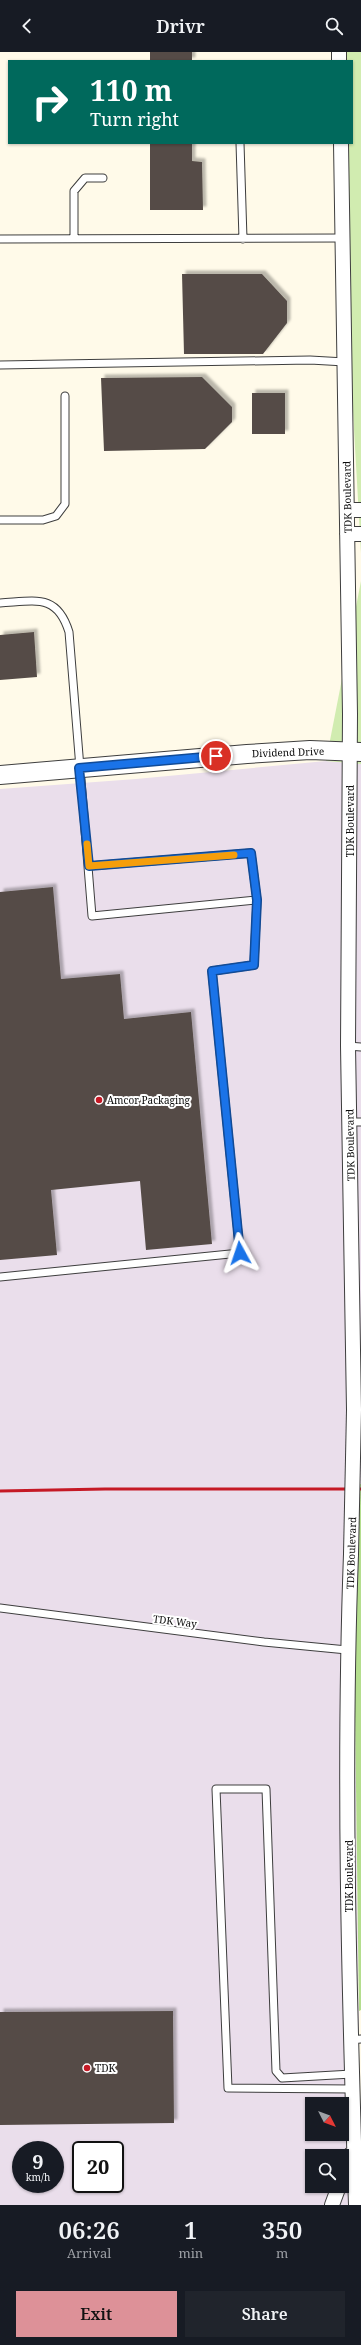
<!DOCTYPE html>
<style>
body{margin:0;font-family:"Noto Serif",serif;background:#20242c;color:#f1f3f6;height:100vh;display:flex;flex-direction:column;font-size:15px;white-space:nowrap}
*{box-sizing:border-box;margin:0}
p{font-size:13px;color:#9ea1a6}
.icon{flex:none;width:22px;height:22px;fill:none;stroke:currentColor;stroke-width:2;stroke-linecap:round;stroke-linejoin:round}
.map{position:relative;height:2153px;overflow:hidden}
.drawer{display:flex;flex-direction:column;background:#171b24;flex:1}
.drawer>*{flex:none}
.hud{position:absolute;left:8px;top:8px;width:345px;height:84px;border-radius:0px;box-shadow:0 1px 3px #0004;background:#00695c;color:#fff;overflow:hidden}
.needle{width:26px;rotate:132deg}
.fabs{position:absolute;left:305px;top:2045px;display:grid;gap:8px}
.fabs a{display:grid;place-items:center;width:44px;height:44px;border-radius:0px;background:#171b24;box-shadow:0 1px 3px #0004;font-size:20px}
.speed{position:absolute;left:12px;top:2089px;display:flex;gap:8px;font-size:20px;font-weight:700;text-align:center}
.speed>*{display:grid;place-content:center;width:52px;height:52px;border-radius:50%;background:#171b24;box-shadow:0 1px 3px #0004;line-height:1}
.speed small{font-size:10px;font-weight:400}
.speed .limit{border:2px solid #111;border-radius:6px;background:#fff;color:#111}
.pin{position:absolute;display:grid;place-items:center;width:34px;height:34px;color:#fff;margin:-17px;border:2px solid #fff;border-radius:50%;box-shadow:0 1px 4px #0007}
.me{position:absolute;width:44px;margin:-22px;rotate:355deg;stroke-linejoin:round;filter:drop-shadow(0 0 3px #0008)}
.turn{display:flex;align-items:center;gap:14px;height:84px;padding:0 16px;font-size:18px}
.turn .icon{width:52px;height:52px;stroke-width:2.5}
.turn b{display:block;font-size:28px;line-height:34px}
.eta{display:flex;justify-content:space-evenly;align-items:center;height:68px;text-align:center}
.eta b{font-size:24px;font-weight:600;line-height:28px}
.action{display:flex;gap:8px;margin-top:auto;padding:8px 16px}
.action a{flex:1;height:46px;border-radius:0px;background:#dd9198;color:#111;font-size:16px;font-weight:600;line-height:46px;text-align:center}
.action a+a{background:#20242c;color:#f1f3f6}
header{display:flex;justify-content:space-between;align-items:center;height:52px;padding:0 16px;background:#171b24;font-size:18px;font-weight:600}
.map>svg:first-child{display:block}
.industrial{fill:#eadeeb;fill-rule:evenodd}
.green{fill:#d1ecb0}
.forest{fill:#b4de8e}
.building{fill:#554c47;filter:url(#shadow)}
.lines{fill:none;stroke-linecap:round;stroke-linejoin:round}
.service-casing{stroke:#3e3e3e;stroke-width:9}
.minor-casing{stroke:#3e3e3e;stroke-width:16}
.tertiary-casing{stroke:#3e3e3e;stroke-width:20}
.service{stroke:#fff;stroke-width:7}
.minor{stroke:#fff;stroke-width:14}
.tertiary{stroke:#fff;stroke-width:18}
.rail{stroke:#c51925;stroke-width:3}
.minor-bridge-casing{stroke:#3e3e3e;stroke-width:16;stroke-linecap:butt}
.minor-bridge{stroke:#fff;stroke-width:14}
.route-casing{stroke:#114b97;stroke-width:10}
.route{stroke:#1a73e8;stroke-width:7}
.slow{stroke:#f59e0b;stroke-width:7}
.poi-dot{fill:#c51925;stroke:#fff;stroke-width:1.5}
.labels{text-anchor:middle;stroke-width:4;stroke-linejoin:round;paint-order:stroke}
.street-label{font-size:10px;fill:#0b0b0b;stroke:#fff}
.poi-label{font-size:10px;fill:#0b0b0b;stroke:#fff;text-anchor:start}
</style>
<header><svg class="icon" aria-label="back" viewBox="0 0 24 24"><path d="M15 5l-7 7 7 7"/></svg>Drivr<svg class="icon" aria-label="search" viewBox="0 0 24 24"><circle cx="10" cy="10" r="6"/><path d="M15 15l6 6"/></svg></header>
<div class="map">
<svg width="361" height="2153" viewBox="0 0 361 2153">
<defs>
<filter id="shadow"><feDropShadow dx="3.5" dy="-3.5" stdDeviation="1" flood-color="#0004"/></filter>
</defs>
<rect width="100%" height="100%" fill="#fffae9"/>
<path class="industrial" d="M326 709 361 712V1432H352L359 1978 353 2153H0V737L136 727ZM312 2052H342V2082H312ZM21 2098H55V2132H21ZM81 2098H115V2132H81ZM312 2104H342V2134H312Z"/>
<path class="green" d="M344 0H361V501L344 200V91H352V9H344Z
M361 529V712L326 709Z"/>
<path class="forest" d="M352 1432H361V1958L359 1959Z"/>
<path class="building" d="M150 0H192V9H150Z
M150 91H192V109L202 110 203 158H150Z
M182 222H262L287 249V271L263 302H184Z
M202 325 232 355V370L205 397 104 399 101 326Z
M252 341H285V382H252Z
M34 580 37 625 0 628V583Z
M53 835 61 927 120 922 124 967 191 960 212 1192 146 1198 140 1129 51 1138 57 1203 0 1208V840Z
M173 1959 174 2071 0 2073V1960Z"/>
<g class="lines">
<defs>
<path id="service" d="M240 91 243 187
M0 187 343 186
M74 187V139L85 126H103
M0 313 310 308 345 310
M0 468H43L56 464 65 452V344
M0 551C35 549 57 541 69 580L92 864 257 848 251 801 89 814
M348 994 361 995
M349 1070H361
M0 1225 240 1201 212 919 254 913 257 848
M0 1556 264 1590 347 1598
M350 1988 361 1987
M352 2022 282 2026 276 2019 266 1737H216L228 2036 352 2037"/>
<path id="minor" d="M339 0V9
M341 91 350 662 348 994 354 1358
M347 458H361
M347 482H361
M351 1502C343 1719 349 1936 356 2153
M342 2127 351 2102
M332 2153 339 2134"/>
<path id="tertiary" d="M0 723 247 702 310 698 361 700"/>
</defs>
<use href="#service" class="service-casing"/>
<use href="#minor" class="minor-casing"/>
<use href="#tertiary" class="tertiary-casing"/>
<use href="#service" class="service"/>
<use href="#minor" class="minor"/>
<use href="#tertiary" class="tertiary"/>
<path class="rail" d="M0 1439 105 1437H361"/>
<defs>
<path id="minor-bridge" d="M351 1502 354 1358"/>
</defs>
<use href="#minor-bridge" class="minor-bridge-casing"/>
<use href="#minor-bridge" class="minor-bridge"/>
</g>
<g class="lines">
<defs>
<path id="route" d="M216 704 79 716 89 814 251 801 257 848 254 913 212 919 240 1201"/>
</defs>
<use href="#route" class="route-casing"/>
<use href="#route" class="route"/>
<path class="slow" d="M87 792 89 814 234 803"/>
</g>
<g class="poi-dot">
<circle cx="99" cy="1048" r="4"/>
<circle cx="87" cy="2016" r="4"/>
</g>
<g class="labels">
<g class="street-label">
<text transform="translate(347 445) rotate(-91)" y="4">TDK Boulevard</text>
<text transform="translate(288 700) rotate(-2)" y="4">Dividend Drive</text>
<text transform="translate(350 769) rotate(-90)" y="4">TDK Boulevard</text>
<text transform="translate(350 1093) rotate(-91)" y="4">TDK Boulevard</text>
<text transform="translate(351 1501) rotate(-88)" y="4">TDK Boulevard</text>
<text transform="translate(175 1569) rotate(7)" y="4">TDK Way</text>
<text transform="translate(349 1824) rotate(-90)" y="4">TDK Boulevard</text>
</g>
<g class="poi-label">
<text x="107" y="1052">Amcor Packaging</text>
<text x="95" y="2020">TDK</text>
</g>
</g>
</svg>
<div class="fabs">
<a><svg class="needle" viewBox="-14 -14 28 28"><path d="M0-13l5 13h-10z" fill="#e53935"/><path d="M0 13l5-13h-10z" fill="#9ea1a6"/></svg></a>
<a><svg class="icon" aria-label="search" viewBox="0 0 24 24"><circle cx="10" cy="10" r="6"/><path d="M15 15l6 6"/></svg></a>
</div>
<div class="speed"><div>9<small>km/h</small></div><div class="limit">20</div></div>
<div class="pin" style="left:216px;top:704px;background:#d93025"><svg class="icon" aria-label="arrive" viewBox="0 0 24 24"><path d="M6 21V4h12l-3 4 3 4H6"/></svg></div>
<svg class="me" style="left:240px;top:1201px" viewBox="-20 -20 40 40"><path d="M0-17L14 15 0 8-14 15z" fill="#1a73e8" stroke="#fff" stroke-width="4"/></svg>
<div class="hud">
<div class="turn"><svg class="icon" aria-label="right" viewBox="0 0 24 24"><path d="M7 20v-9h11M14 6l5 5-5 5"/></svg><div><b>110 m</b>Turn right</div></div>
</div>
</div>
<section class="drawer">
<div class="eta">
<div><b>06:26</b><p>Arrival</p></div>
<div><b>1</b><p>min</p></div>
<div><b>350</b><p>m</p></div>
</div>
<div class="action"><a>Exit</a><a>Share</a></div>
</section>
